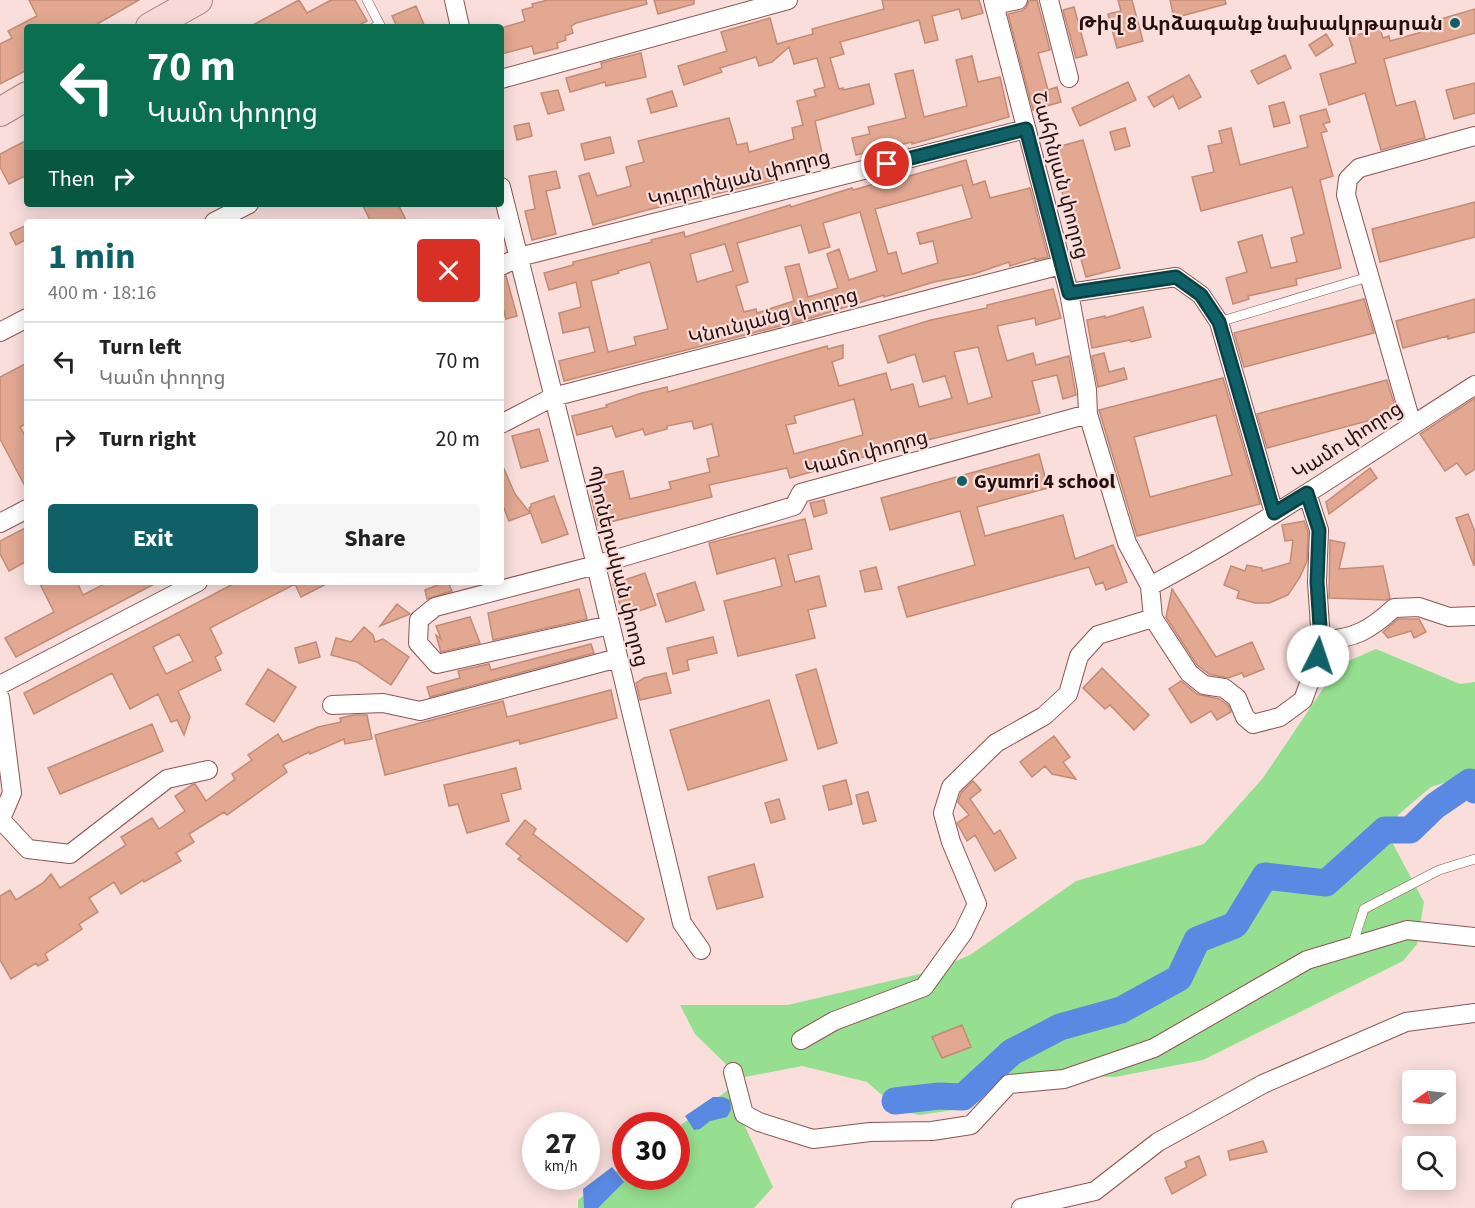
<!DOCTYPE html>
<meta charset="utf-8">
<style>
body{margin:0;font-family:"Source Sans 3","Noto Sans Armenian",sans-serif;background:#f6f6f6;color:#222;height:100vh;display:flex;flex-direction:column;font-size:22px;white-space:nowrap}
*{box-sizing:border-box;margin:0}
p{font-size:20px;color:#767676}
.icon{flex:none;width:33px;height:33px;fill:none;stroke:currentColor;stroke-width:2;stroke-linecap:round;stroke-linejoin:round}
.map{position:relative;flex:1;overflow:hidden}
.panel{position:absolute;left:24px;top:219px;width:480px;height:366px;display:flex;flex-direction:column;background:#fff;border-radius:6px;box-shadow:0 3px 15px #0003}
.panel>*{flex:none}
.banner{position:absolute;left:24px;top:24px;width:480px;height:183px;border-radius:6px;box-shadow:0 3px 15px #0003;background:#0b6e4f;color:#fff;overflow:hidden}
.needle{width:39px;rotate:256deg}
.fabs{position:absolute;left:1402px;top:1070px;display:grid;gap:12px}
.fabs a{display:grid;place-items:center;width:54px;height:54px;border-radius:6px;background:#fff;box-shadow:0 3px 15px #0003;font-size:30px}
.speed{position:absolute;left:522px;top:1112px;display:flex;gap:12px;font-size:30px;font-weight:700;text-align:center}
.speed>*{display:grid;place-content:center;width:78px;height:78px;border-radius:50%;background:#fff;box-shadow:0 3px 15px #0003;line-height:1}
.speed small{font-size:15px;font-weight:400}
.speed .limit{border:9px solid #d22;background:#fff;color:#111}
.pin{position:absolute;display:grid;place-items:center;width:51px;height:51px;color:#fff;margin:-26px;border:3px solid #fff;border-radius:50%;box-shadow:0 2px 6px #0007}
.me{position:absolute;width:66px;margin:-33px;rotate:4deg;stroke-linejoin:round;filter:drop-shadow(0 0 4px #0008)}
.turn{display:flex;align-items:center;gap:21px;height:126px;padding:0 24px;font-size:27px}
.turn .icon{width:78px;height:78px;stroke-width:2.5}
.turn b{display:block;font-size:42px;line-height:51px}
.then{display:flex;align-items:center;height:57px;padding:0 24px;background:#0003;gap:12px;font-size:22px}
.round{display:grid;place-items:center;flex:none;width:63px;height:63px;border-radius:6px;background:#f6f6f6}
.headline{display:flex;align-items:center;justify-content:space-between;height:102px;padding:0 24px}
h1{font-size:36px;font-weight:700;line-height:45px;color:#106167}
.cta{display:flex;gap:12px;margin-top:auto;padding:12px 24px}
.cta a{flex:1;height:69px;border-radius:6px;background:#106167;color:#fff;font-size:24px;font-weight:700;line-height:69px;text-align:center}
.cta a+a{background:#f6f6f6;color:#222}
ul{padding:0;list-style:none}
li{display:flex;align-items:center;gap:18px;height:78px;padding:0 24px;border-top:2px solid #e0e0e0}
li div{flex:1}
li b{display:block;font-size:22px}
li em{font-style:normal}
.map>svg:first-child{display:block}
.green{fill:#96df90}
.water{fill:#5a89e3}
.lines{fill:none;stroke-linecap:round;stroke-linejoin:round}
.river{stroke:#5a89e3;stroke-width:27}
.building{fill:#e2a891;stroke:#c38b75;stroke-width:1.5;fill-rule:evenodd}
.service-casing{stroke:#8c5451;stroke-width:10}
.minor-casing{stroke:#8c5451;stroke-width:20}
.primary-casing{stroke:#ac817f;stroke-width:30}
.service{stroke:#fff;stroke-width:9}
.minor{stroke:#fff;stroke-width:18}
.primary{stroke:#f8d9d7;stroke-width:28}
.route-casing{stroke:#0a3f43;stroke-width:15}
.route{stroke:#106167;stroke-width:10}
.poi-dot{fill:#106167;stroke:#f9dedc;stroke-width:2}
.labels{text-anchor:middle;stroke-width:4.5;stroke-linejoin:round;paint-order:stroke}
.poi-label{font-size:20px;font-weight:bold;fill:#250e0e;stroke:#f9dedc;text-anchor:end}
.street-label{font-size:20px;fill:#250e0e;stroke:#f9dedc}
</style>
<div class="map">
<svg width="1475" height="1208" viewBox="0 0 1475 1208">
<rect width="100%" height="100%" fill="#f9dedc"/>
<path class="green" d="M1376 649 1460 684 1475 682V773L1431 787 1398 815 1393 844 1424 902 1417 944 1403 961 1203 1060 1115 1077 1050 1075 961 1109 919 1115 899 1110 867 1082 802 1066 740 1078 695 1034 680 1005H788L932 971 970 955 1076 881 1204 844 1263 778 1339 665Z
M728 1090 773 1187 754 1208H578V1200L625 1165 626 1176H676L677 1128Z"/>
<path class="water" d="M713 1097H723L730 1100 731 1110 727 1117 710 1121 700 1129 694 1130 685 1116Z
M612 1167 624 1182 598 1208H584L583 1189Z"/>
<g class="lines">
<path class="river" d="M895 1101 939 1096 963 1097 1012 1052 1060 1027 1121 1010 1179 978 1197 940 1235 925 1265 876 1326 883 1385 830H1410L1435 806 1470 782 1475 790"/>
</g>
<path class="building" d="M29 0H139L92 27H27V70L0 84V44L12 38 8 31 37 16Z
M299 0 307 13 331 0H355L367 21 356 27H249Z
M548 0H646L647 4 576 23 571 26 573 33 565 36 566 40 557 43 558 48 534 54 532 46 501 54V28L525 21 522 10 533 7 532 4Z
M654 0H694V4L658 14Z
M882 0H979L983 13 962 19 959 9 932 16 938 40 925 43 919 20 840 42 844 54 830 58 839 89 843 88V90L869 84 874 104 815 121 824 162 773 177 774 180 647 210 593 225 579 176 589 173 597 196 631 186 626 167 644 162 638 141 729 118 737 145 747 143 749 152 794 139 792 128 803 125 797 101 816 96 814 90 825 87 817 58 794 64 789 47 772 62 759 66 756 57 720 68 722 72 684 85 678 66 727 51 721 32 770 18 777 44 813 34 812 29 884 9Z
M1037 0 1050 50 1038 53 1048 90 1057 87 1061 102 1033 110 1008 14 1021 11 1026 8 1029 1Z
M1118 0H1132L1143 41 1117 48 1108 14 1121 11Z
M1170 0H1225L1226 4 1174 18Z
M416 6 425 27H397L392 16Z
M1074 7 1087 55 1076 58 1063 10Z
M1475 9V33L1384 59 1396 106 1415 101 1425 138 1381 150 1365 93 1329 105 1320 74 1356 63 1349 37 1380 29 1383 38 1389 36 1390 41 1436 28 1434 21Z
M1326 34 1333 45 1316 56 1309 45Z
M641 53 646 77 606 86 605 82 570 92 566 78 602 68 601 63Z
M1285 55 1291 68 1258 84 1251 71Z
M972 56 978 82 1000 77 1009 117 912 144V142L856 155 852 138 870 134 868 127 906 118 895 74 913 70 924 117 967 106 956 60Z
M1189 75 1201 97 1179 109 1173 96 1154 107 1148 97Z
M1128 82 1136 100 1080 126 1072 108Z
M1475 83V113L1454 119 1446 90Z
M558 90 564 110 548 114 541 93Z
M672 91 677 106 651 113 647 99Z
M1284 102 1290 123 1274 127 1269 106Z
M1326 109 1330 122 1323 124 1327 131 1321 133 1333 176 1320 180 1341 268 1296 279 1297 285 1248 296 1249 299 1233 304 1226 278 1247 272 1238 242 1262 235 1271 268 1297 262 1291 238 1304 234 1292 187 1201 211 1192 177 1214 172 1208 146 1222 143 1219 131 1231 128 1240 165 1308 147 1300 116Z
M529 123 532 136 517 140 514 126Z
M1125 128 1130 146 1115 150 1110 132Z
M610 137 614 153 585 160 581 144Z
M27 140V175L9 184 0 167V154Z
M1083 140 1120 268 1086 277 1050 149Z
M966 160 973 185 985 181 990 198 1030 188 1048 257 1035 260V258L1010 266 1009 262 974 274 934 282 884 297V295L808 319 564 381 559 361 595 352 589 327 563 333 559 313 581 307 576 282 549 290 544 273 573 265V262L652 242 651 240 684 232 685 237 790 205 791 207 852 188 853 190 888 180V182ZM962 185 972 218 917 233 920 244 933 241 938 263 902 274 896 252 888 254 875 209ZM860 212 877 271 849 280 839 249 827 254 838 288 808 297 799 264 785 267 794 301 757 313 756 309 744 312 736 286 748 282 737 243 801 225 809 253 830 247 823 223ZM725 244 733 271 697 282 690 254ZM650 262 668 329 634 337 636 345 608 352 591 281 619 273 618 271Z
M556 171 560 188 546 191 556 234 532 240 525 211 535 209 529 176Z
M1475 202V237L1380 262 1372 229Z
M362 204H398L407 222H371Z
M27 225V239L16 245 10 233Z
M506 276 517 316 506 319 501 301V277Z
M1053 289 1061 318 1036 325 1035 318 997 326 1007 361 1033 353 1036 365 1069 356 1076 395 1063 399 1057 375 1032 381 1040 413 898 447 790 478 787 468 709 485 712 497 598 525 591 496 596 495 592 478 623 471 630 499 671 489 669 482 710 472 707 459 719 456 712 424 694 429 692 421 667 426V429L645 435 643 429 616 437 612 426 577 435 572 416 607 407 606 405 642 393 667 387 668 392 827 346 828 349 843 345V358L832 362 839 386 886 373 891 390 913 384 919 407 952 398 945 376 923 382 915 354 888 363 879 336 931 320 987 308V305ZM978 347 992 397 968 404 954 352ZM854 399 863 435 794 454 786 425 796 423 794 416Z
M1364 299 1374 333 1244 367 1234 333Z
M1475 299V332L1448 339V336L1403 348 1396 321Z
M1143 307 1151 337 1131 342 1130 340 1092 348 1087 320 1105 316V318Z
M1104 353 1109 372 1124 368 1127 379 1098 387 1092 356Z
M27 363V423L20 427 27 439V490L0 439V377Z
M1223 378 1260 504 1137 536 1099 410ZM1216 415 1232 475 1150 497 1134 437Z
M1387 380 1397 413 1267 448 1257 414Z
M1475 398V469L1466 475 1457 463 1445 471 1420 434Z
M539 429 548 461 521 468 512 436Z
M1039 454 1048 488 977 507 985 536 1063 515 1075 559 1113 545 1127 582 1106 590 1103 582 1096 585 1089 567 907 617 898 587 975 565 960 511 890 530 881 498Z
M501 462 515 494 530 513 509 521 501 501Z
M1370 468 1377 478 1329 514 1326 502Z
M554 496 568 534 542 543 529 508 531 507V504Z
M824 500 827 513 814 517 810 503Z
M1468 514 1475 532 1474 566 1456 518Z
M805 519 812 549 788 555 795 582 819 576 826 606 808 610 815 638 738 656 724 601 782 586 775 558 717 574 709 543Z
M1304 521 1308 532 1307 561 1300 577 1288 595 1269 603H1255L1237 598 1239 591 1224 585 1231 566 1245 571 1247 565 1262 568V571L1290 563 1293 540 1285 541 1282 525Z
M27 527V561L9 571 0 554V541Z
M1330 540 1345 543 1339 569 1383 566 1390 598 1386 600 1329 598Z
M876 567 882 589 865 592 860 571Z
M645 573 656 605 624 616 613 584Z
M39 582H77L83 595 108 582H158L16 657 5 638 54 612Z
M237 582H330L301 597 295 584 210 628 222 653 215 657 221 670 178 691 190 717 184 735 177 720 171 722 158 694 130 709 112 673 34 714 24 693ZM179 634 193 661 166 674 153 647Z
M445 582H448L452 591 427 599 425 590Z
M695 582 704 610 666 622 657 594Z
M579 589 587 619 493 640 488 613Z
M1172 589 1216 657 1252 642 1264 669 1244 677 1242 673 1228 678 1209 674 1197 665 1166 617Z
M397 604 410 614 380 626Z
M470 617 480 643 441 652 436 635 441 639 436 626Z
M1398 619H1419L1426 632 1414 638 1411 631 1388 638 1383 632Z
M364 627 373 635 375 642 383 639 409 657 391 685 357 662 331 655 336 638 351 642Z
M713 637 717 653 687 660 689 670 673 674 667 648Z
M316 642 320 657 299 663 295 648Z
M591 644 594 653 430 697 427 687 460 678 458 671 489 664 491 670Z
M1102 668 1149 715 1134 730 1110 705 1105 709 1083 688Z
M268 669 296 687 274 722 246 704Z
M816 669 837 743 818 749 796 675Z
M666 673 671 693 640 700 636 683 644 678Z
M1181 681 1197 694 1219 699 1228 705 1231 712 1217 720 1211 711 1191 723 1169 689Z
M611 690 617 718 520 744 519 740 385 775 375 735 503 701 507 717Z
M769 700 787 760 688 790 670 730Z
M354 715H367L372 739 345 744 344 739 310 754 309 752 283 765 287 772 227 815 224 812 189 834 194 842 176 853 181 861 144 882 143 880 121 894 114 882 89 898 98 912 79 924 82 929 45 954 48 960 38 966 36 963 11 979 0 960V896L10 890 16 900 43 883 51 874 60 888 126 845 121 837 152 818 159 829 185 811 175 796 192 785 195 784 206 801 235 779 232 774 252 760 248 755 278 734 283 742 318 727 341 722 340 718Z
M152 724 163 751 60 794 48 768Z
M1054 736 1070 757 1063 762 1076 779 1052 774 1045 766 1032 777 1020 762Z
M516 768 521 789 501 794 509 821 467 833 458 804 449 806 444 785Z
M846 780 852 804 829 810 823 786Z
M973 781 981 790 970 799 994 834 1000 830 1016 858 995 871 975 835 967 841 957 823 969 815 958 802 961 793Z
M868 792 876 821 863 824 856 795Z
M779 799 785 819 771 823 765 803Z
M525 820 536 829 533 834 644 919 627 942 518 859 521 856 506 844Z
M754 864 763 897 717 909 708 877Z
M962 1025 971 1047 942 1058 932 1037Z
M1263 1141 1267 1152 1230 1160 1228 1151Z
M1199 1156 1206 1175 1172 1194 1165 1178 1187 1167 1185 1162Z"/>
<g class="lines">
<defs>
<path id="service" d="M367 0 380 25 375 27
M1219 322 1368 277
M1352 946 1364 909 1439 870 1475 859"/>
<path id="minor" d="M454 0 460 27
M993 0 1069 293 1087 390 1088 414 1127 543 1150 586 1153 618 1189 673 1204 685 1224 688 1237 698 1245 717 1253 724 1280 717 1303 700 1314 670 1321 641
M1049 0 1069 78
M994 5 1018 0
M501 79 788 0
M501 187 596 565 682 923 701 950
M214 222 249 204
M501 266 519 257 1026 129
M1069 293 1176 277 1201 295 1219 322 1274 513
M0 332 27 318
M501 424 553 397 1061 265
M1412 425 1346 195 1348 179 1359 168 1475 136
M1307 493 1319 530 1317 582 1321 641C1355 638 1369 631 1394 608L1419 607 1449 617 1475 616
M0 523 27 509
M1150 586C1263 526 1368 453 1475 385
M610 625 437 664 418 643 419 620 435 607 596 565 794 506 801 493 1088 414
M0 685 198 582
M0 698 12 793 0 821
M332 705 383 703 420 711 618 658
M1 820 28 849 70 854 167 779 208 770
M801 1040 834 1021 924 987 963 933 977 904 951 842 943 813 951 787 996 743 1044 716 1068 694 1079 656 1098 635 1153 618
M733 1072 744 1114 759 1122 813 1139 870 1132 932 1131 971 1125 1009 1084 1064 1079 1154 1048 1307 960 1407 930 1475 937
M1021 1208 1095 1191 1158 1142 1263 1084 1406 1022 1475 1013"/>
<path id="primary" d="M150 27 198 0
M0 112 27 96"/>
</defs>
<use href="#service" class="service-casing"/>
<use href="#minor" class="minor-casing"/>
<use href="#primary" class="primary-casing"/>
<use href="#service" class="service"/>
<use href="#minor" class="minor"/>
<use href="#primary" class="primary"/>
</g>
<g class="lines">
<defs>
<path id="route" d="M887 164 1026 129 1069 293 1176 277 1201 295 1219 322 1274 513 1307 493 1319 530 1317 582 1321 641 1318 656"/>
</defs>
<use href="#route" class="route-casing"/>
<use href="#route" class="route"/>
</g>
<g class="poi-dot">
<circle cx="1455" cy="23" r="6"/>
<circle cx="962" cy="481" r="6"/>
</g>
<g class="labels">
<g class="poi-label">
<text x="1443" y="30">Թիվ 8 Արձագանք նախակրթարան</text>
<text x="974" y="488" text-anchor="start">Gyumri 4 school</text>
</g>
<g class="street-label">
<text transform="translate(1061 175) rotate(75)" y="7">Շահինյան փողոց</text>
<text transform="translate(739 178) rotate(-14)" y="7">Կուրղինյան փողոց</text>
<text transform="translate(773 316) rotate(-15)" y="7">Կնունյանց փողոց</text>
<text transform="translate(1347 440) rotate(-33)" y="7">Կամո փողոց</text>
<text transform="translate(866 452) rotate(-15)" y="7">Կամո փողոց</text>
<text transform="translate(618 566) rotate(76)" y="7">Պիոներական փողոց</text>
</g>
</g>
</svg>
<div class="fabs">
<a><svg class="needle" viewBox="-14 -14 28 28"><path d="M0-13l5 13h-10z" fill="#e53935"/><path d="M0 13l5-13h-10z" fill="#767676"/></svg></a>
<a><svg class="icon" aria-label="search" viewBox="0 0 24 24"><circle cx="10" cy="10" r="6"/><path d="M15 15l6 6"/></svg></a>
</div>
<div class="speed"><div>27<small>km/h</small></div><div class="limit">30</div></div>
<div class="pin" style="left:887px;top:164px;background:#d93025"><svg class="icon" aria-label="arrive" viewBox="0 0 24 24"><path d="M6 21V4h12l-3 4 3 4H6"/></svg></div>
<svg class="me" style="left:1318px;top:656px" viewBox="-20 -20 40 40"><circle r="19" fill="#fff"/><path d="M0-13L10 11 0 6-10 11z" fill="#106167"/></svg>
<div class="banner">
<div class="turn"><svg class="icon" aria-label="left" viewBox="0 0 24 24"><path d="M17 20v-9H6M10 6l-5 5 5 5"/></svg><div><b>70 m</b>Կամո փողոց</div></div>
<div class="then">Then<svg class="icon" aria-label="right" viewBox="0 0 24 24"><path d="M7 20v-9h11M14 6l5 5-5 5"/></svg></div>
</div>
<section class="panel">
<div class="headline"><div><h1>1 min</h1><p>400 m · 18:16</p></div><a class="round" style="background:#d93025;color:#fff"><svg class="icon" aria-label="close" viewBox="0 0 24 24"><path d="M6 6l12 12M18 6L6 18"/></svg></a></div>
<ul>
<li><svg class="icon" aria-label="left" viewBox="0 0 24 24"><path d="M17 20v-9H6M10 6l-5 5 5 5"/></svg><div><b>Turn left</b><p>Կամո փողոց</p></div><em>70 m</em></li>
<li><svg class="icon" aria-label="right" viewBox="0 0 24 24"><path d="M7 20v-9h11M14 6l5 5-5 5"/></svg><div><b>Turn right</b></div><em>20 m</em></li>
</ul>
<div class="cta"><a>Exit</a><a>Share</a></div>
</section>
</div>
